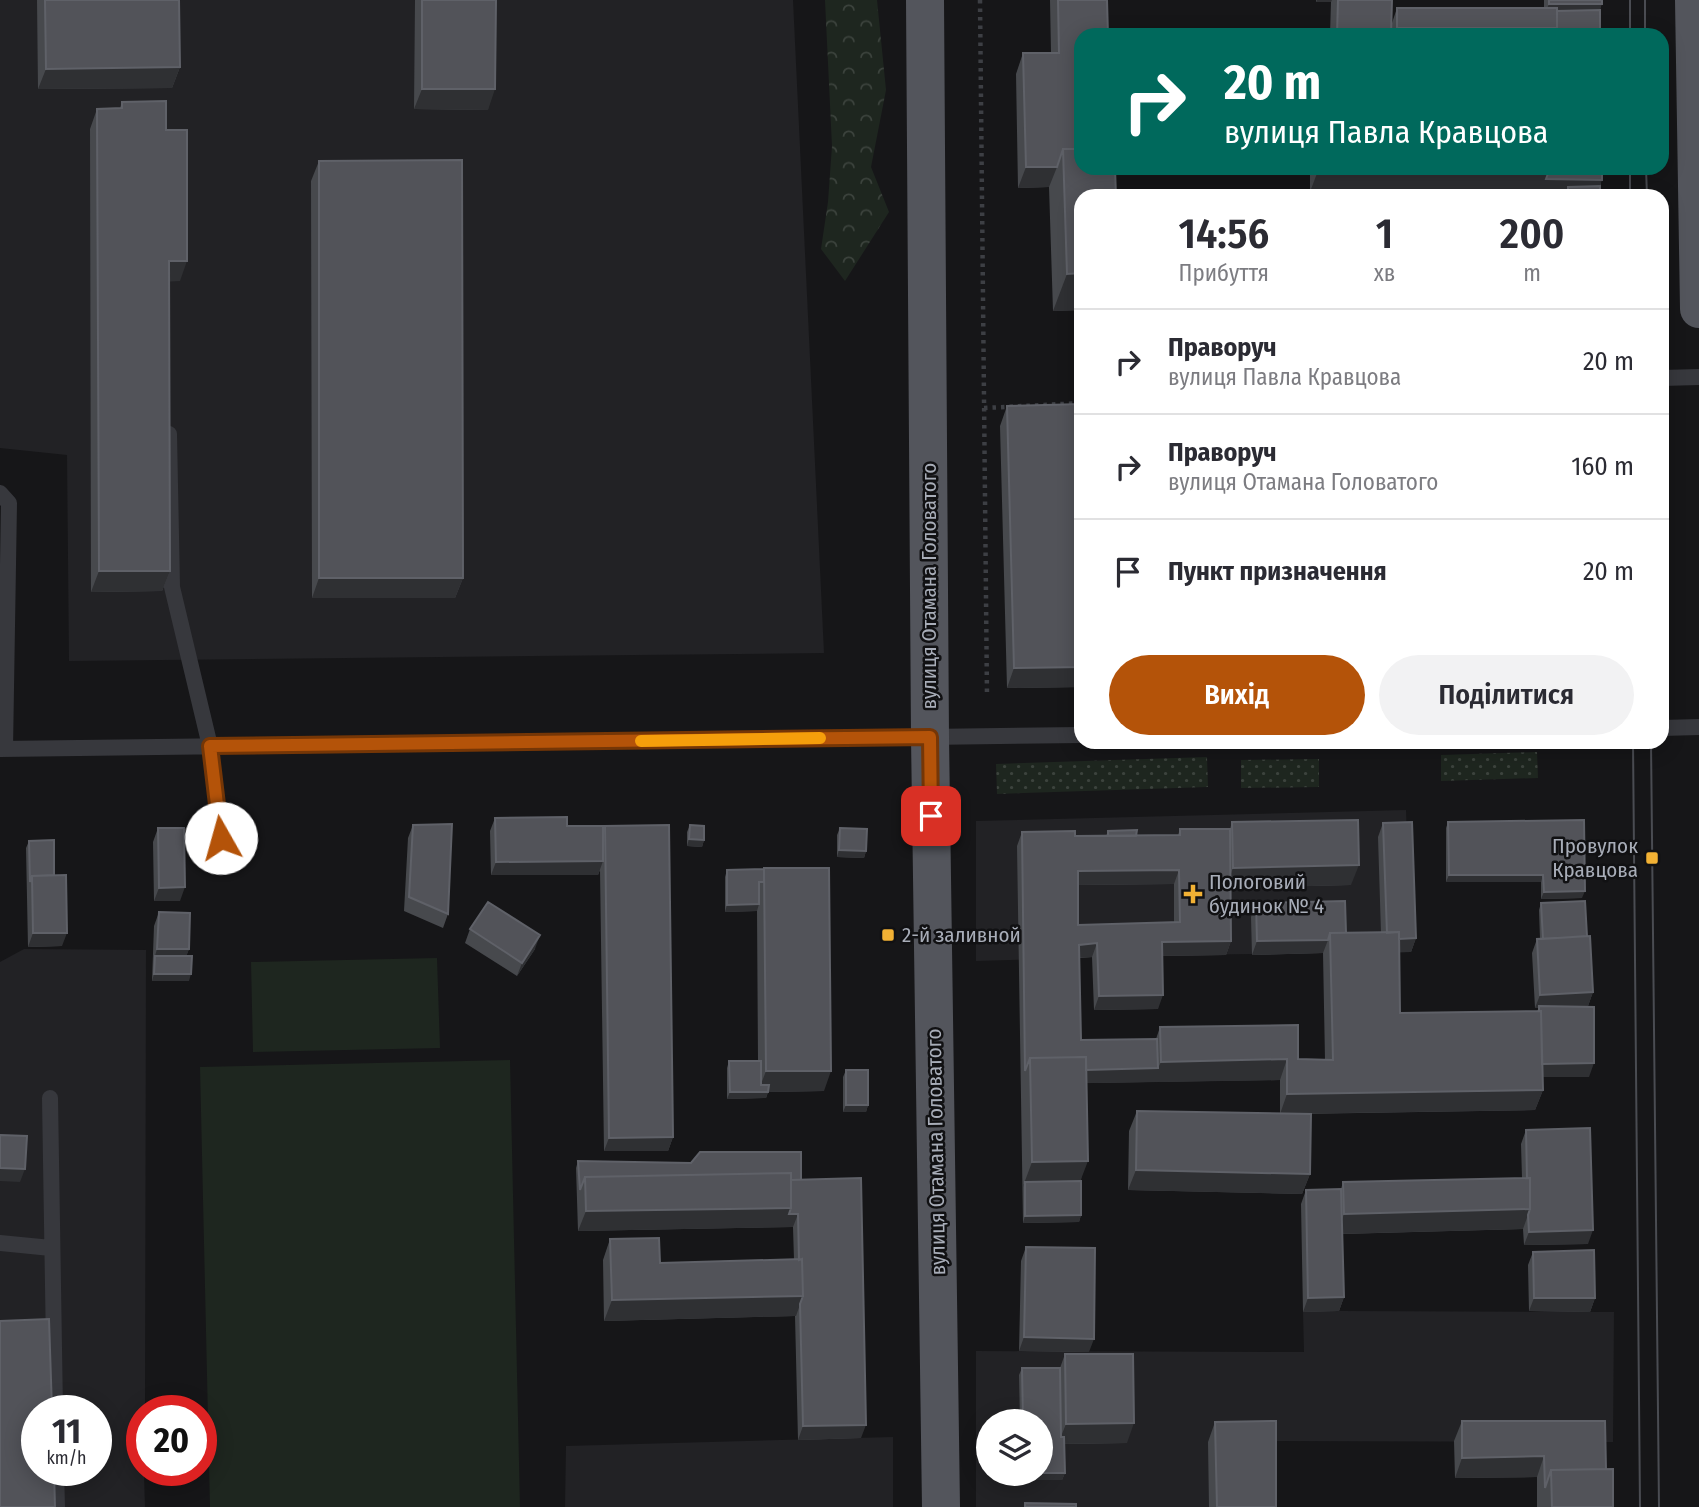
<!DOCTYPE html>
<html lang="uk">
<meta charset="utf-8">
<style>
body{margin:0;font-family:"Fira Sans Condensed",sans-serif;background:#f2f2f3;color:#2b2b33;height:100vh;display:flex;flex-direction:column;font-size:26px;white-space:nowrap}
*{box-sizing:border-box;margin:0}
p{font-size:23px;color:#7c7c81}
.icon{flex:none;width:38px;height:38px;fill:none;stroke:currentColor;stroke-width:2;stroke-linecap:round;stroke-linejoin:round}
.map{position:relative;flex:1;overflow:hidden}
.side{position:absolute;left:1074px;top:189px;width:595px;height:560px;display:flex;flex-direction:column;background:#fff;border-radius:21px;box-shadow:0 4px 18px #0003}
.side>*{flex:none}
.banner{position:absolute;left:1074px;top:28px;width:595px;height:147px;border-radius:21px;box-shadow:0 4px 18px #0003;background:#00695c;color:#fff;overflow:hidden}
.fabs{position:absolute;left:976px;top:1409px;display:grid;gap:14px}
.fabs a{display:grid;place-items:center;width:77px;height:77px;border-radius:50%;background:#fff;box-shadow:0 4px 18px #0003;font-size:35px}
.speed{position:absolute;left:21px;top:1395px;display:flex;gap:14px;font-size:35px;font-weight:700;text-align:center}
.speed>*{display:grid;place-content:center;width:91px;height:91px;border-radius:50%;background:#fff;box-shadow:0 4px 18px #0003;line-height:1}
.speed small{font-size:18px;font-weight:400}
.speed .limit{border:10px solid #d22;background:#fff;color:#111}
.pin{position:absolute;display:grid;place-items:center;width:60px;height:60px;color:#fff;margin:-30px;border-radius:14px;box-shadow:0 4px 10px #0006}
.me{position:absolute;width:77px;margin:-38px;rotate:353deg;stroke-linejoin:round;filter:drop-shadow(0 0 5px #0008)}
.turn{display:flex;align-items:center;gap:24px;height:147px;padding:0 35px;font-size:32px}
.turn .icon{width:91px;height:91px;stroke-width:2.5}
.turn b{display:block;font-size:49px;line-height:60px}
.eta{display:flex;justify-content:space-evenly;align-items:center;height:119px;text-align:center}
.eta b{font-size:42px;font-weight:600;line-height:49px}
.action{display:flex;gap:14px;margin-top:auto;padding:14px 35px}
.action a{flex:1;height:80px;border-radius:42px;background:#b45309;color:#fff;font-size:28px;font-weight:600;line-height:80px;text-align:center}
.action a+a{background:#f2f2f3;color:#2b2b33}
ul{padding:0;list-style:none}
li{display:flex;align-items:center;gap:21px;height:105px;padding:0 35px;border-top:2px solid #e1e1e2}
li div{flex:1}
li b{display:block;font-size:26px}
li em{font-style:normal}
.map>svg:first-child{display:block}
.built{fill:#222225;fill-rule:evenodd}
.grass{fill:url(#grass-dots)}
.forest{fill:url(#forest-crowns)}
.pitch{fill:#1e261f}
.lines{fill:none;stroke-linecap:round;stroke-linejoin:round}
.path{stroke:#3d3f44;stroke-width:4.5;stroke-dasharray:3.5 5;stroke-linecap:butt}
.lane{stroke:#37383d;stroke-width:16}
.primary{stroke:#53555c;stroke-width:38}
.tram{stroke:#4a4c52;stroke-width:2}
.wall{fill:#47494d;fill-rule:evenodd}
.shaded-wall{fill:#2f3033}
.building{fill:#525359;stroke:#5f6168;stroke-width:2;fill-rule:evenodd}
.route-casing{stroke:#753606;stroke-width:18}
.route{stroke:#b45309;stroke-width:12}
.slow{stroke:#f59e0b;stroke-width:12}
.poi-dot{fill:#f2b134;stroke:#111113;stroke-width:2.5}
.labels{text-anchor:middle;stroke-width:5;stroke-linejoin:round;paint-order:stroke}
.street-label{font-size:21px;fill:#a8adb8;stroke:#111113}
.poi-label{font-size:21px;fill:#a8adb8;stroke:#111113;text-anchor:start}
</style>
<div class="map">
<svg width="1699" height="1507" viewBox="0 0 1699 1507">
<defs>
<pattern id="grass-dots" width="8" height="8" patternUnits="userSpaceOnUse" patternTransform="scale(1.75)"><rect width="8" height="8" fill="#1e261f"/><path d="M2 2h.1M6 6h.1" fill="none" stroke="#3c433d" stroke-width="1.8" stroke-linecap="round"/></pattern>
<pattern id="forest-crowns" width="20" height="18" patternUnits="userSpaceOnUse" patternTransform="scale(1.75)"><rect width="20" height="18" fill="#1e261f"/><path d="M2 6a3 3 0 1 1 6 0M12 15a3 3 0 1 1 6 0" fill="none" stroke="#3c433d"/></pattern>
</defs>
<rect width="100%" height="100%" fill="#161618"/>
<path class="built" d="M0 0H793L824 653 69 661 67 455 0 448Z
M1406 810 1411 952 1175 955 976 961V821Z
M24 949 146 950 145 1410H142L145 1507H0V962ZM37 1410H96V1470H37Z
M1339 1311 1614 1312 1613 1442 1269 1441V1507H976V1351L1304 1352 1303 1312ZM989 1421H1041V1474H989Z
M893 1437V1507H565L566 1446Z"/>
<path class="grass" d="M1537 752 1538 778 1441 781V755Z
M1207 757 1208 787 997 794 996 764Z
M1319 759V787L1241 788V760Z"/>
<path class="forest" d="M825 0H877L886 90 871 167 889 212 845 281 821 249 828 202 832 146Z"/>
<path class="pitch" d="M437 958 440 1048 253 1052 251 962Z
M510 1060 520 1507H210L200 1067Z"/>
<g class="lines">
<path class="path" d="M980 0 987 696
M984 408 1082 403"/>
<path class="lane" d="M1662 378 1699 377
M169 434 172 587 210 746 221 838
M0 493 9 503 5 749
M1662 728 1699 727
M0 749 1082 735
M50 1098 55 1410
M0 1243 51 1248
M56 1470 57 1507"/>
<path class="primary" d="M925 0 930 737 941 1507
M1694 0 1699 309"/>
<path class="tram" d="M1630 0V35
M1645 0V35
M1630 168V196
M1646 168 1647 196
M1633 742 1640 1507
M1651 742 1659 1507"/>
</g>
<path class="wall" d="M37 0H179L180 67 172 88 38 89Z
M415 0H496L488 110 414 109Z
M1050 0H1107L1082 35V310L1053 311 1049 187 1018 188 1016 74 1023 53H1051Z
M1316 0H1392L1391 26 1397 8H1544V0H1602L1600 10V35H1330L1331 2H1316Z
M122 102 180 281H169L170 571 162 591 91 592 90 129 97 109 120 108Z
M319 161 463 578 455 598H312L311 181Z
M1310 168H1602L1600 196H1565V193L1310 192Z
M1082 404V461L1078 471 1081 603 1082 687 1007 688 1000 426 1007 406Z
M495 818 603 830 605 826 673 1137 668 1151H604L600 870 598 875H491L490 831Z
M1232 822 1351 885 1230 888 1231 941 1226 955 1162 956 1158 1009 1094 1010 1092 957 1079 958 1081 1040 1156 1039 1160 1027 1298 1059 1325 1060 1323 953 1252 955 1251 917 1256 903 1346 933H1381L1378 837 1383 823 1416 938 1411 952H1399L1400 1013 1537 1011 1539 1008H1535L1532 953 1537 939H1540L1539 910 1541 903 1587 936 1593 992 1588 1006H1572L1589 1077H1542L1543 1090 1535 1110 1297 1114 1310 1174 1302 1194 1128 1190 1129 1131 1137 1111 1280 1114V1080L1087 1083 1081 1181V1215L1079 1222 1023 1223 1017 846 1022 832 1075 836H1106L1108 831 1136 836 1178 835 1180 829H1230ZM1174 884V922L1078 925V885Z
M1448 822 1582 898 1541 899V882H1446V828Z
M413 825 448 914 443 928 404 911 408 838Z
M690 825 704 840 702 847 687 846V832Z
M158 828 180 901H154L153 842Z
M840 828 866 851 864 858 837 857V835Z
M29 841 54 875 62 946 28 947 26 848Z
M764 869 824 1091 768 1092 766 1098 727 1099V1068L729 1061H758L757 910V911L725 912V877L727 870Z
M159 912 189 949 186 956 189 981H152L154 926Z
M470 929 535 949 517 976 465 943Z
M846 1070 868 1105 866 1112H843V1077Z
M1526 1130 1588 1244 1524 1245 1523 1229 1342 1234 1344 1297 1339 1311 1303 1312 1301 1204 1306 1190 1341 1189 1343 1182 1522 1178 1521 1144Z
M578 1161 691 1163 801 1180 861 1438 798 1440 795 1316 604 1321 603 1260 610 1239 660 1263 794 1260 793 1227 578 1231 576 1168Z
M1026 1247 1089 1352 1019 1351 1021 1261Z
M1533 1252 1595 1298 1590 1312 1529 1311 1528 1265Z
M1065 1354 1127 1443 1065 1444V1473L1062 1480H1021V1474H1041V1421H1020L1019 1375 1022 1368H1060Z
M1462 1421 1606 1469 1613 1507H1537V1477L1455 1478 1454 1441Z
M1215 1422 1276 1507H1209L1208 1442Z"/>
<path class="shaded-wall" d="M1317 0H1332L1331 2H1316Z
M1549 4H1602L1597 17 1546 11Z
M1397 28H1557L1554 35H1394Z
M180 67 172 88 38 89 46 69Z
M422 89H495L488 110 414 109Z
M1026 167H1057L1049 187 1018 188Z
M1319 168H1550L1602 180 1597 193 1568 187 1565 193 1310 192Z
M169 261H187L180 281 161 282Z
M1082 273V310L1053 311 1067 274Z
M1077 452H1082V461L1078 472Z
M99 571H170L162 591 91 592Z
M319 578H463L455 598H312Z
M1082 667V687L1007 688 1014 668Z
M689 839 704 840 702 847 687 846Z
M839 850 866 851 864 858 837 857Z
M603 861 598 875H491L496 862Z
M1359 865 1351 885 1226 888 1233 868Z
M1179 870 1174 884 1073 885 1078 871Z
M1449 875H1543L1541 882H1446Z
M185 887 180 901H154L159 888Z
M1585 891 1582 898 1541 899 1544 892Z
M759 904 757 911 725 912 727 905Z
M33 933H67L62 946 28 947Z
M540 935 535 949 517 976 522 963Z
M1416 938 1411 952 1382 953 1387 939Z
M1328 940 1323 953 1252 955 1257 941Z
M1231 941 1226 955 1157 956 1162 942Z
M1097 943 1092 957 1074 958 1079 945Z
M157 949H189L184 963 155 956Z
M154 974H191L189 981H152Z
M1593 992 1588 1006 1535 1008 1540 995Z
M1163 995 1158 1009 1094 1010 1099 996Z
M1287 1059 1280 1080 1030 1084V1070L1158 1068 1161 1062Z
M1594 1063 1589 1077H1535L1540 1064Z
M766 1071H831L824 1091 768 1092 766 1098 727 1099 730 1092H758Z
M1543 1090 1535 1110 1280 1114 1287 1094Z
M846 1105H868L866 1112H843Z
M673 1137 668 1151H604L609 1138Z
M1088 1161 1078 1187 1025 1182 1022 1189 1032 1162Z
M0 1168 25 1169 20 1182 0 1181Z
M1136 1170 1310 1174 1302 1194 1128 1190Z
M791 1208 798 1214 793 1227 578 1231 586 1211Z
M1530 1209 1523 1229 1337 1234 1344 1214Z
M1081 1215 1079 1222 1023 1223 1025 1216Z
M1593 1230 1588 1244 1524 1245 1529 1232Z
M803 1296 796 1316 604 1321 612 1300Z
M1344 1297 1339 1311 1303 1312 1308 1298Z
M1534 1298H1595L1590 1312 1529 1311Z
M1024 1337 1094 1339 1089 1352 1019 1351Z
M1134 1423 1127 1443 1058 1444 1066 1424Z
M866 1425 861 1438 798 1440 803 1426Z
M1544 1456 1537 1477 1455 1478 1462 1458Z
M1065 1473 1062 1480H1021L1023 1474Z"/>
<path class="building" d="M45 0H179L180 67 46 69Z
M422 0H496L495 89H422Z
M1058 0H1107L1108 35H1082V149H1063L1057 167H1026L1023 53H1059Z
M1338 0H1392L1391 35H1337Z
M1549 0H1602V4H1549Z
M1397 8H1557V28H1397Z
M1600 10V35H1554L1557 28V11Z
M166 101V130H187V261H169L170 571H99L97 109 122 108V102Z
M1063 149H1082V168H1115L1116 196H1082V273L1067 274Z
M462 160 463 578H319V161Z
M1550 168H1602V180L1546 179Z
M1600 186V196H1568V187Z
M1082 404V452H1077L1082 603V667L1014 668 1007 406Z
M567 817V826H603V861L496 862 495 818Z
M1358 820 1359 865 1233 868 1232 822Z
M1584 820 1585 891 1544 892 1543 875H1449L1448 822Z
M1412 822 1416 938 1399 939V932L1387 933 1383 823Z
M452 824 448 914 409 897 413 825Z
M669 825 673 1137 609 1138 605 826Z
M690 825 704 826V840L689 839Z
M158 828H184L185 887 159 888Z
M840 828 867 829 866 851 839 850Z
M1180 829H1230L1231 941 1162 942 1163 995 1099 996 1097 943 1079 945 1081 1040 1157 1039 1158 1068 1086 1070V1057L1030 1058 1025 1071 1022 832 1075 831V836L1180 835ZM1179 870 1180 922 1078 925V871Z
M1137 830 1136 836H1108V831Z
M54 840V875L32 876 30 882 29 841Z
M764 868H829L831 1071H766Z
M764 869V882H759V904L727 905V870Z
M66 875 67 933H33L32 876Z
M1345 901 1346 933H1330L1328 940 1257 941 1256 903Z
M1585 901 1587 936 1543 939 1541 903Z
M488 902 540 935 522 963 470 929Z
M159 912 190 913 189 949H157Z
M1399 932 1400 1013 1541 1011 1543 1090 1287 1094V1059L1161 1062 1160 1027 1298 1025V1059L1333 1060 1330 933Z
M1590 936 1593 992 1540 995 1537 939Z
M155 956H192L191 974H154Z
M1539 1006 1594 1007V1063L1542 1064 1541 1011H1539Z
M1086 1057 1088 1161 1032 1162 1030 1058Z
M729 1061H761V1085H769L768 1092H730Z
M846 1070H868V1105H846Z
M1137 1111 1311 1114 1310 1174 1136 1170Z
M1590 1128 1593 1230 1529 1232 1528 1215 1530 1209V1178H1527L1526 1130Z
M0 1135 27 1136 25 1169 0 1168Z
M700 1152H801V1180H791V1173L585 1177 580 1190 578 1161 691 1163Z
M791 1173V1208L586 1211 585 1177Z
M861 1178 866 1425 803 1426 800 1304 803 1296 802 1259 799 1260 798 1214H789L791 1208V1180Z
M1530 1178V1209L1344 1214 1343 1182Z
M1081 1181V1215L1025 1216V1182Z
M1341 1189 1344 1297 1308 1298 1306 1190Z
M659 1238 660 1263 802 1259 803 1296 612 1300 610 1239Z
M1026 1247 1095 1248 1094 1339 1024 1337Z
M1594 1250 1595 1298H1534L1533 1252Z
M49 1319 52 1410H37V1470H54L55 1507H0V1321Z
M1065 1354H1133L1134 1423 1066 1424Z
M1022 1368H1060L1061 1437H1064L1065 1473H1041V1421H1023Z
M1276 1421V1507H1217L1215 1422Z
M1462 1421H1605L1606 1469 1551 1470 1545 1488 1544 1456 1462 1458Z
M1613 1469V1507H1552L1551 1470Z
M1025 1503 1076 1504V1507H1025Z"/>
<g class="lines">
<defs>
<path id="route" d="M221 838 210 746 930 737 931 816"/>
</defs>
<use href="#route" class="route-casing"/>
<use href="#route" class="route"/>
<path class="slow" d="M641 741 820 738"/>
</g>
<g class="poi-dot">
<rect x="1645" y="851" width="14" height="14" rx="3.5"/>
<path d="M1189.5 883.5h7v7h7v7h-7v7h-7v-7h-7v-7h7z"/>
<rect x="881" y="928" width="14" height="14" rx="3.5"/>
</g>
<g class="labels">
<g class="street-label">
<text transform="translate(929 586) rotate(-90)" y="7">вулиця Отамана Головатого</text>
<text transform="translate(936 1152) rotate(-91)" y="7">вулиця Отамана Головатого</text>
</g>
<g class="poi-label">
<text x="1638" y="853" text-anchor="end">Провулок<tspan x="1638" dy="24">Кравцова</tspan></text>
<text x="1209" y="889">Пологовий<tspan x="1209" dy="24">будинок № 4</tspan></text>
<text x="902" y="942">2-й заливной</text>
</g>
</g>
</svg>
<div class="fabs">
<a><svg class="icon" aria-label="layers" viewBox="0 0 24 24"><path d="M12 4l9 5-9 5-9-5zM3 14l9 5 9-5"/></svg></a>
</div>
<div class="speed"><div>11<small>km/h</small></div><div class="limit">20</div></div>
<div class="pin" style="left:931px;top:816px;background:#d93025"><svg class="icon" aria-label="arrive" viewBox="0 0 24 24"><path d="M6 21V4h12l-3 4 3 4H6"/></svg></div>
<svg class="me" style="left:221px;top:838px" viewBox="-20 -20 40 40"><circle r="19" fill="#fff"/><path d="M0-13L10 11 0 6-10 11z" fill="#b45309"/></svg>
<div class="banner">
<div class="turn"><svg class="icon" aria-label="right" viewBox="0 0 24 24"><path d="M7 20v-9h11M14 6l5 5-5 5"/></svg><div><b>20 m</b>вулиця Павла Кравцова</div></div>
</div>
<section class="side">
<div class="eta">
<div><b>14:56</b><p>Прибуття</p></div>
<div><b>1</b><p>хв</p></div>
<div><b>200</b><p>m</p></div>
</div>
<ul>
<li><svg class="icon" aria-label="right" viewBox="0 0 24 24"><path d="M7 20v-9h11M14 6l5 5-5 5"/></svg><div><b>Праворуч</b><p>вулиця Павла Кравцова</p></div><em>20 m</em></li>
<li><svg class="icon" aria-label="right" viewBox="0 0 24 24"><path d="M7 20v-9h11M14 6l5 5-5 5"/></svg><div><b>Праворуч</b><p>вулиця Отамана Головатого</p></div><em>160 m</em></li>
<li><svg class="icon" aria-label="arrive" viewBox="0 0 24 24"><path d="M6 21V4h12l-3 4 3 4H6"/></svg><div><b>Пункт призначення</b></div><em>20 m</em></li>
</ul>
<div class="action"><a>Вихід</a><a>Поділитися</a></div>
</section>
</div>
